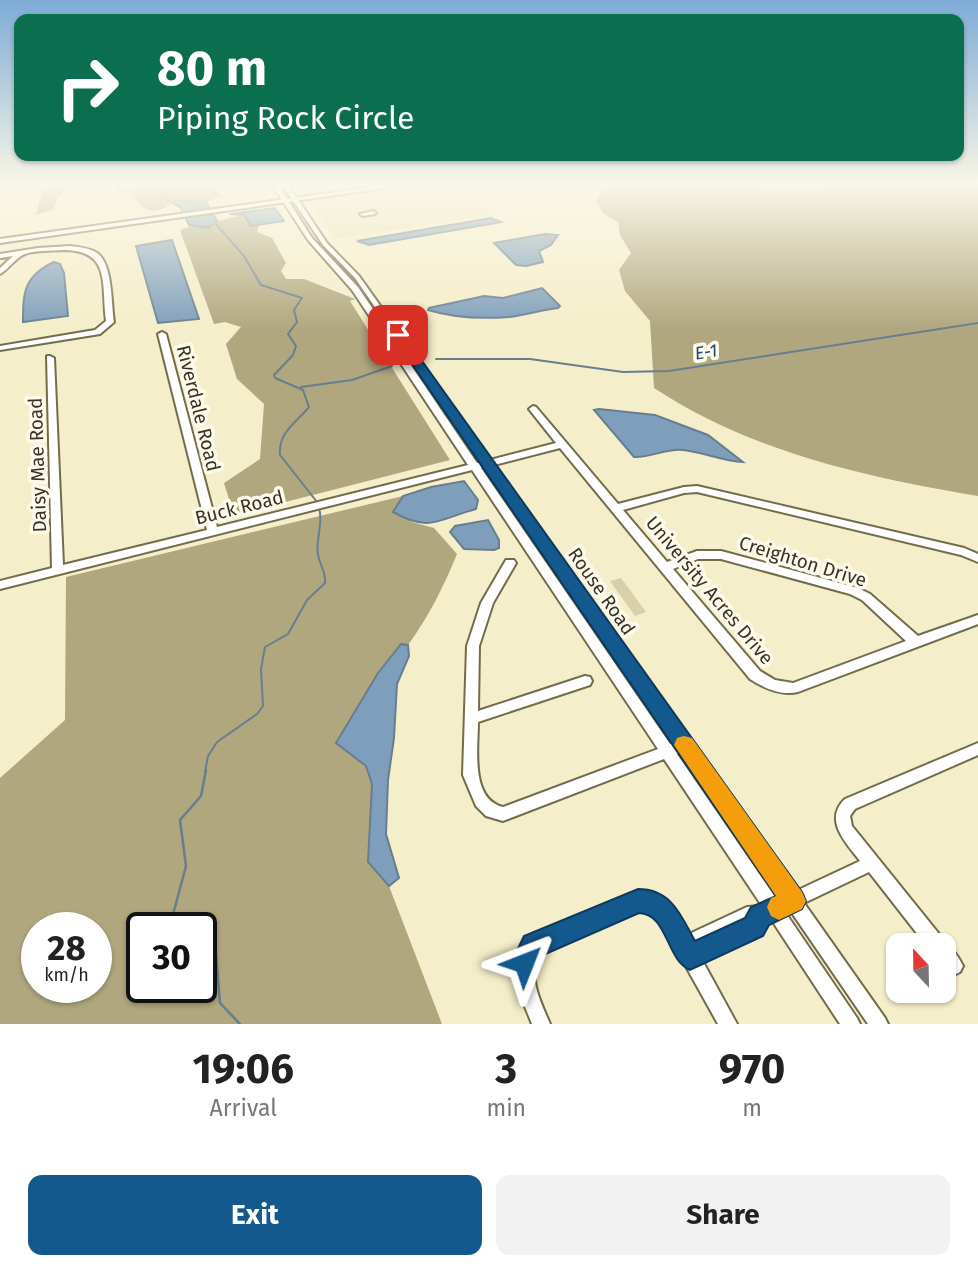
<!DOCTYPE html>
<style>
body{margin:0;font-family:"Fira Sans",sans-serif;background:#f2f2f2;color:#222;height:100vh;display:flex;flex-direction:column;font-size:26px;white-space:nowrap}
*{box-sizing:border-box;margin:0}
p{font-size:23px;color:#767676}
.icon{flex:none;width:38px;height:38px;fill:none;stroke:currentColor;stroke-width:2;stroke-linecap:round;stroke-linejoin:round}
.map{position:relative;height:1024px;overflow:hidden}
.side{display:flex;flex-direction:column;background:#fff;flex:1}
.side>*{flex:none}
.banner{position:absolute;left:14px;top:14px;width:950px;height:147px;border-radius:14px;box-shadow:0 2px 5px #0004;background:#0b6e4f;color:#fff;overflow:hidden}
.needle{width:46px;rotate:338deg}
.buttons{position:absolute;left:886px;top:933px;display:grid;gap:14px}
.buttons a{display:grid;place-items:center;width:70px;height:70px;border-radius:14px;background:#fff;box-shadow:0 2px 5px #0004;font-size:35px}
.speed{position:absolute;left:21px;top:912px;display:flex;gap:14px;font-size:35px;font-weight:700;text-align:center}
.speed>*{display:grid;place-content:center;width:91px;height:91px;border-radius:50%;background:#fff;box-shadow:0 2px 5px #0004;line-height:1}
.speed small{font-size:18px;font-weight:400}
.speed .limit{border:4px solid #111;border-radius:10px;background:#fff;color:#111}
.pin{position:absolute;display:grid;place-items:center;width:60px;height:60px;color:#fff;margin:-30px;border-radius:14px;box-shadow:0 4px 10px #0006}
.me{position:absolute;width:77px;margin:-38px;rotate:45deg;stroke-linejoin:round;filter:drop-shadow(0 0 5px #0008)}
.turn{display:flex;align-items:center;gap:24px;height:147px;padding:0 28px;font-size:32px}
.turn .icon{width:91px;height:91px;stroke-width:2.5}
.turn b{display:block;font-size:49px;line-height:60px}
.eta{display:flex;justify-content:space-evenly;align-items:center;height:119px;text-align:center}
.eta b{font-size:42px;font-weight:700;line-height:49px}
.button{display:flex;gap:14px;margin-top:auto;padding:14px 28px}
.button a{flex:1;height:80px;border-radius:14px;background:#14598e;color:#fff;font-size:28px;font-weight:700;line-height:80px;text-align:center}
.button a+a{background:#f2f2f2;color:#222}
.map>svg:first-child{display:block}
.built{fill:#ebe3b8}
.green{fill:#d7d0aa}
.forest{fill:#b0a77f;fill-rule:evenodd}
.water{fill:#7e9ebb;stroke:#687e8e;stroke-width:2}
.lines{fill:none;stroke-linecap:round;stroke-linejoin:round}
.stream-far1{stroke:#687e8e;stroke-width:2}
.stream{stroke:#687e8e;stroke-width:2.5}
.minor-casing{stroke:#736c4c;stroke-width:4}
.major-casing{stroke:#736c4c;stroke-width:4}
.minor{fill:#fff;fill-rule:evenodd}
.major{fill:#fff;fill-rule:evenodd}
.route{fill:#14598e;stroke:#0d3a5c;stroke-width:2}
.slow{fill:#f59e0b}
.labels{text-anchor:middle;stroke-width:7;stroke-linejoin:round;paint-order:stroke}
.far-water-label{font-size:18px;font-style:italic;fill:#184a72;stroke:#fefbed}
.street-label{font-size:19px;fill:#363325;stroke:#fefbed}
</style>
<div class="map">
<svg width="978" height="1024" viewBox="0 0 978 1024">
<rect width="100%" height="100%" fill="#f5eeca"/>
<path class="built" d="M415 186H508L470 192 494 214 335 239 308 201Z"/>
<path class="green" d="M621 578 646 612 635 616 610 581Z"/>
<path class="forest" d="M47 186H68L57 199 54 209 36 215 41 195Z
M117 186H216L221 196 206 202 169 201 172 203C153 217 142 211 130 191L116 192Z
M605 186H753L802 191 826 186H978V496C866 477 751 452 654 388L650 321 625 291 619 270 631 253 620 235 618 222 604 214 596 202Z
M244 215 251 226H259L257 232 272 238 286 263 281 271 286 279H304L355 299 350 301 450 460 234 515 224 483 260 459 264 404 237 379 226 344 241 327 225 322 214 324 180 230 197 224 213 227 217 221Z
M403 496 394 511 412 522 434 528 457 554C443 588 429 616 408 645L401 644 379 673 336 743 366 766 372 784 368 862 389 886 442 1024H0V778L65 720 66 577ZM37 928H96V987H37ZM142 928H201V987H142Z"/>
<path class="water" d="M167 200 206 202 217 221 209 228 189 225 181 208Z
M275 208 284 221 251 226 244 215 230 214Z
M491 218 501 222 369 245 357 241Z
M545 234 558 235 551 245 539 251 543 262 526 266 516 265 494 243Z
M172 240 199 319 158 323 136 246Z
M54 262 60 264 64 273 68 316 23 322C23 292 24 276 54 262Z
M542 288 560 306 558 308C541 310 525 315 509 317 482 319 454 318 428 310L429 308 484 296 503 298Z
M599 409 655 415 708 435 743 462C722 461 703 452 683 450 666 448 651 458 634 457L594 410Z
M464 481 478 500 476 509C438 519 431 533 393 512L403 496 431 487Z
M488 520 499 540V548L494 550 464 549 450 532 455 526Z
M401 644 408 645 409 656 397 684 394 738 388 780 386 834 399 878 389 886 368 862 372 784 366 766 336 743 378 673Z"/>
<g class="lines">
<path class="stream-far1" d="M153 186V190L172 201
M215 223 244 256 261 285 302 298 294 310 297 322 288 334 296 346 293 355 274 375 275 378 303 390 309 407C296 423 278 432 280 455L317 502
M436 359H530L623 372 669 371 978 323
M301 387 352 380 392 366
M205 772 208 756 217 742 257 714 263 706 261 669 265 647 288 634 307 600 325 583C326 571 320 566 318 555 315 539 324 524 319 508"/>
<path class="stream" d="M174 928 171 922 186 866 180 820 201 796 206 770
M201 941 216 954 220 1003 240 1024"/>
<defs>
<path id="minor" d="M273 186H279L312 238 358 287 477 463 481 462 355 278 323 245 283 186H289L327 243 359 276 490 460 556 443 529 409 533 406 536 407 618 504 684 487 697 486 964 548 978 554V562L961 555 697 492 684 493 623 510 667 562 697 551H721L858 588 870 594 918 636 978 615V624L798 692C781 696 764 688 750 679L560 448 494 465 796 891 860 861C846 843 823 820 845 799L978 743V755L855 809 850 816 852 826 943 939 945 944C953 948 959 958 963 966L960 972 954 975C940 969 943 958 943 945H926L869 872 804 903 885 1018 888 1024H868L790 910 785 912 857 1018 860 1024H840L771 919 766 922 760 933 702 960 737 1024H718L659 918 649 909H638L540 952C527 978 540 1000 550 1024H532C518 988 509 977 528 940L638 893C669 893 674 911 687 935L747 907 762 906 664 759 503 821 486 816 476 806 463 775 467 646 481 603 506 560H514L516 563 493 603 479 646 478 711 585 676 590 677 592 681 590 685 478 722C478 748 470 799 503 807L658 749 472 470 0 589V581L52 568 47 356H50L54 358 63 565 207 530 158 334 162 332 166 334 217 527 468 465 352 290 308 240ZM484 467 674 743 670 744 481 468ZM698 559H721L850 594 862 600 906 641 793 683 775 680 760 671 673 569ZM681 753 781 898 777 900 677 754Z
M373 211 376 213 375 214 363 216 360 214Z
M70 246C79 247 90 248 97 253 113 264 111 304 114 322L100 334 0 350V346L95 330 106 321C101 285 112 250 63 250 51 251 36 250 25 254 16 257 9 269 0 274V268L13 256 0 258V254L38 248Z"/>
<path id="major" d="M379 186H399L0 243V239Z"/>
</defs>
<use href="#minor" class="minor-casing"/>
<use href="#major" class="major-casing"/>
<use href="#minor" class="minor"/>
<use href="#major" class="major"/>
</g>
<linearGradient id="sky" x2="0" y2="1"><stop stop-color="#7dabd6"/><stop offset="0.56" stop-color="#faf7e7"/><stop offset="1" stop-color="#faf7e7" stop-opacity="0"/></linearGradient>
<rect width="978" height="330" fill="url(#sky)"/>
<path class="route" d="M393 333H402L802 892 806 901 802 909 769 925 763 936 690 970C666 960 668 914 639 913L543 955 533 972 524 976 515 972 511 963 524 936 638 889C672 889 681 916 695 941L745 918 751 907 776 896 392 335Z"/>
<path class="slow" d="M684 736 692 738 802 892 806 901 802 909 779 920 771 916 767 907 771 898 776 896 674 745 677 738Z"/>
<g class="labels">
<g class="far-water-label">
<text transform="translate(706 352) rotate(-9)" y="6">E-1</text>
</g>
<g class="street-label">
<text transform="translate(199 408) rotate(76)" y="7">Riverdale Road</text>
<text transform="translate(37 465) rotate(-92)" y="7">Daisy Mae Road</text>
<text transform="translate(239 507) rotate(-14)" y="7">Buck Road</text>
<text transform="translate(803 561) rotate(17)" y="7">Creighton Drive</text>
<text transform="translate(710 590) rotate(50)" y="7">University Acres Drive</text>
<text transform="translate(602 591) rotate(55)" y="7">Rouse Road</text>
</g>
</g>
</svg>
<div class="buttons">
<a><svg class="needle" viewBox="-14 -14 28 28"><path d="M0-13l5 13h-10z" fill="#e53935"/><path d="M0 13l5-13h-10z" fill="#767676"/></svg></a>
</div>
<div class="speed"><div>28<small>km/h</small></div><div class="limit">30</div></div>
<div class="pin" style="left:398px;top:335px;background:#d93025"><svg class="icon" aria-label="arrive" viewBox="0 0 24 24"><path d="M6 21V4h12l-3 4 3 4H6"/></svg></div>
<svg class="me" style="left:524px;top:963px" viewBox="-20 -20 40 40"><path d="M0-17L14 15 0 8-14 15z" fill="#14598e" stroke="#fff" stroke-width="4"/></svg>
<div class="banner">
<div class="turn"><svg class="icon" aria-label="right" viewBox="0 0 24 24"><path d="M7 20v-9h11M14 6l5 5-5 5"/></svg><div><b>80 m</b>Piping Rock Circle</div></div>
</div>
</div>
<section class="side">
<div class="eta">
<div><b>19:06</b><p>Arrival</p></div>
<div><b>3</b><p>min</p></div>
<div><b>970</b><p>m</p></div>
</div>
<div class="button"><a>Exit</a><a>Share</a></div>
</section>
